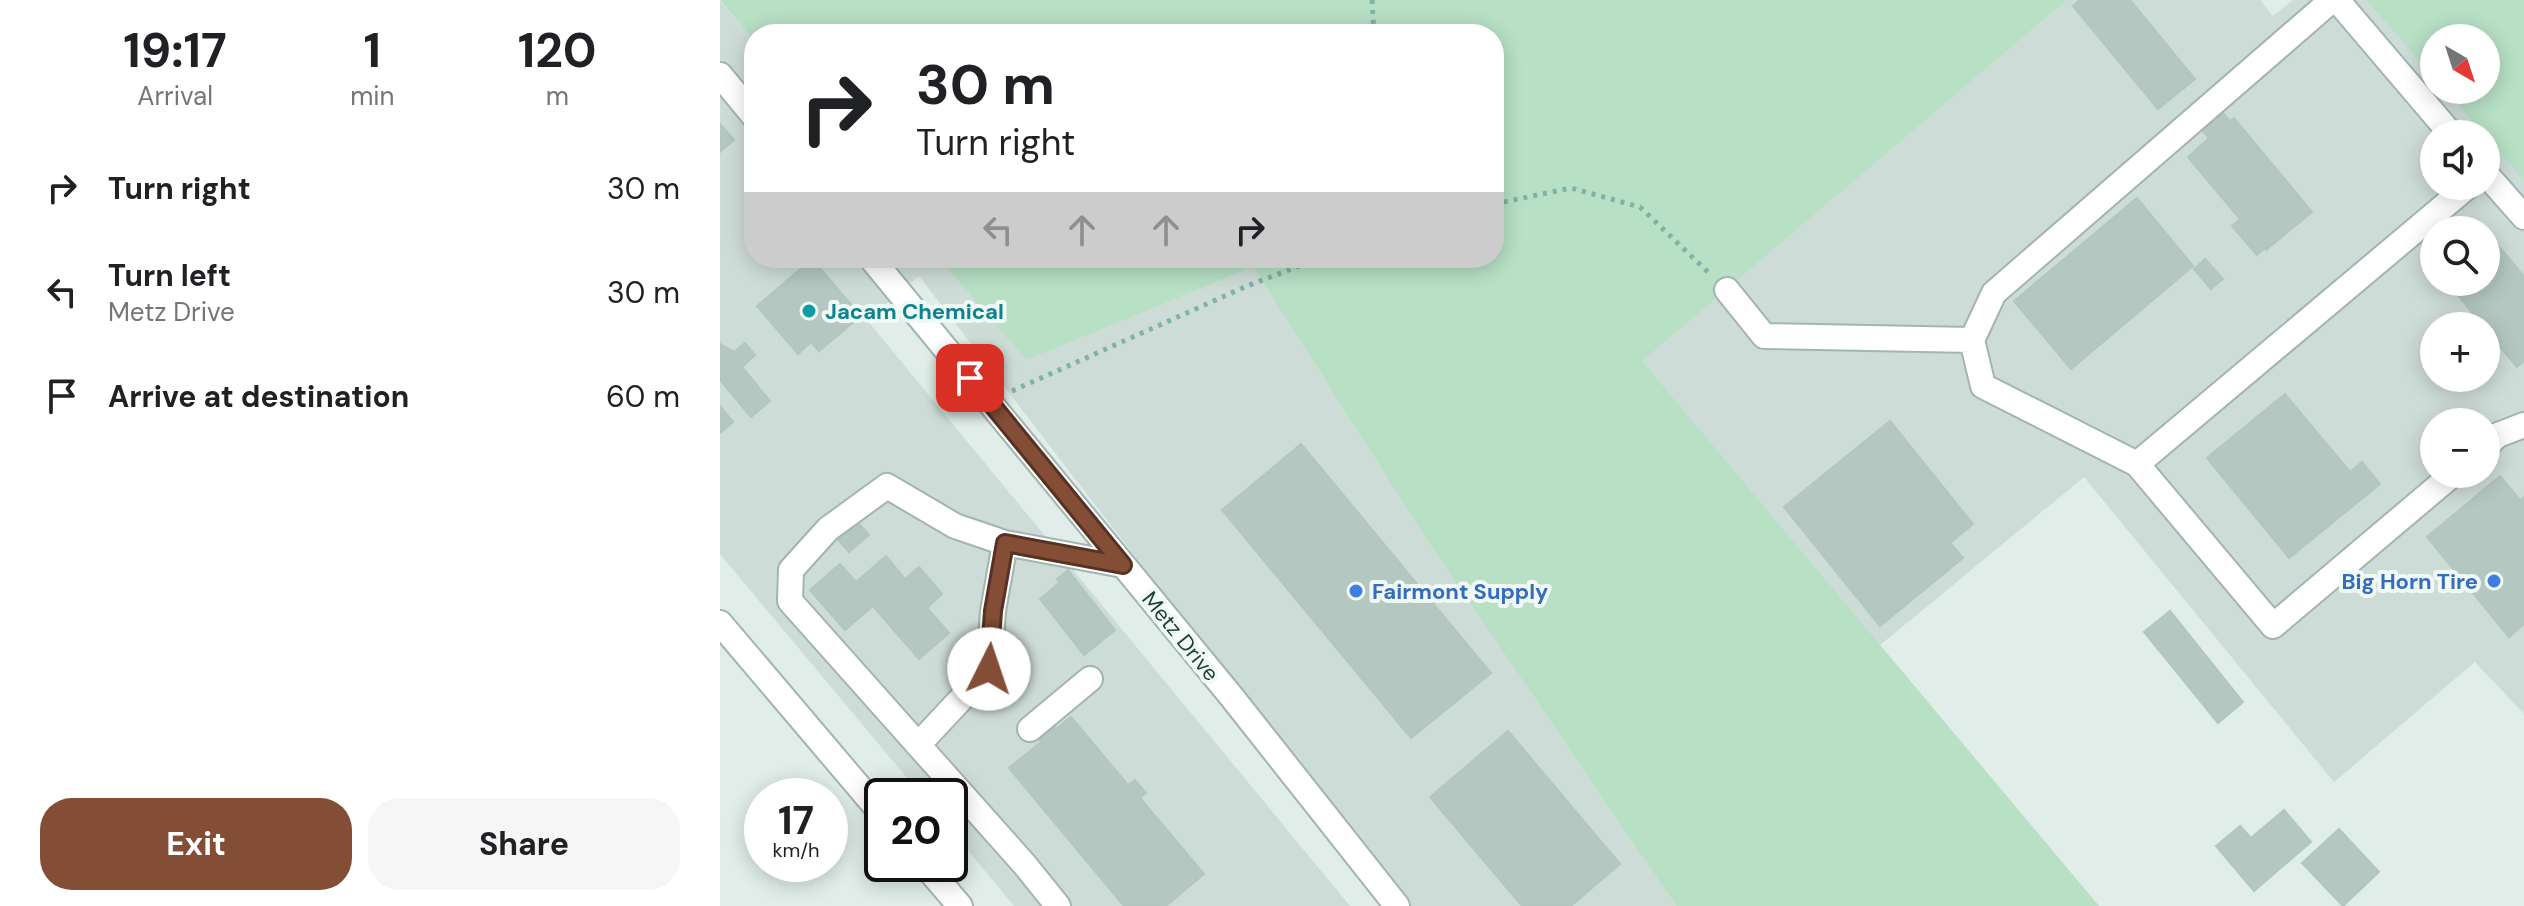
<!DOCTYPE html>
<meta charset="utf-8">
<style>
body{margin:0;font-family:"DM Sans",sans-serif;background:#f6f6f6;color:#202124;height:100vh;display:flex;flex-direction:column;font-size:30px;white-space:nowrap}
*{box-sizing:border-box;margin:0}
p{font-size:26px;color:#757577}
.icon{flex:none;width:44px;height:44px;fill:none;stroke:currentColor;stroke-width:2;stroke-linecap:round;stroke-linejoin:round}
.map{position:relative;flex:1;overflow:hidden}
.panel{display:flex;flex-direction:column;background:#fff;width:720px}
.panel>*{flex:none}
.top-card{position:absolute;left:24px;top:24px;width:760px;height:244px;border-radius:32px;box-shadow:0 4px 20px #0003;background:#fff;color:#202124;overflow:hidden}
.needle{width:52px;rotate:141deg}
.buttons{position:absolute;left:1700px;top:24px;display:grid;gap:16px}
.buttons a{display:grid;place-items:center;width:80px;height:80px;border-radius:50%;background:#fff;box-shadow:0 4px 20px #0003;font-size:40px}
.speed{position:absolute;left:24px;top:778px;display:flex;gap:16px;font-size:40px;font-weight:700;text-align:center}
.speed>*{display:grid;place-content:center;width:104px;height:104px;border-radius:50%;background:#fff;box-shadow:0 4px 20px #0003;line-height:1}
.speed small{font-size:20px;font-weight:400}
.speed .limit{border:4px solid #111;border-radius:12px;background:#fff;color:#111}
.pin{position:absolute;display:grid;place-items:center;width:68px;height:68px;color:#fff;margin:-34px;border-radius:16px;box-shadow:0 4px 12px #0006}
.me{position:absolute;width:88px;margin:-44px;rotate:4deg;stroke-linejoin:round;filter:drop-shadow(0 0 6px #0008)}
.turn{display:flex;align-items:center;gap:28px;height:168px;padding:0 40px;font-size:36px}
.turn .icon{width:104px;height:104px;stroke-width:2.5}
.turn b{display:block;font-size:56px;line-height:68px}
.lanes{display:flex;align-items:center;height:76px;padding:0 40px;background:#0003;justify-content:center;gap:40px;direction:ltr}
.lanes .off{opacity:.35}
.eta{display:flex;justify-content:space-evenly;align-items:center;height:136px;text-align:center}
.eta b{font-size:48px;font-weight:700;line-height:56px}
.action{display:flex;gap:16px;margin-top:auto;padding:16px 40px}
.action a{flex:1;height:92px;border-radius:32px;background:#844d36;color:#fff;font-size:32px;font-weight:700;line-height:92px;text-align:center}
.action a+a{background:#f6f6f6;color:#202124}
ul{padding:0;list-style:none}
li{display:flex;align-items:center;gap:24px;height:104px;padding:0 40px}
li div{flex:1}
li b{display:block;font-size:30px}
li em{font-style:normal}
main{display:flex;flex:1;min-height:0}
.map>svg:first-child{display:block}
.built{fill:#cedcd7;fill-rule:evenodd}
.green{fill:#b7e0c5}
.building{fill:#b5c7c1;stroke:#b2c7bf;stroke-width:2}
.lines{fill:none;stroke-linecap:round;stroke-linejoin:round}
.minor-casing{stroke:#a2b5b0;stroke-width:28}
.path{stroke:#7eb3a6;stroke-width:5;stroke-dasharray:4 6;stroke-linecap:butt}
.minor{stroke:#fff;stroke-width:24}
.route-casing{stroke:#563223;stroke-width:20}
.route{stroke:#844d36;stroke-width:14}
.culture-dot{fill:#0f9aa8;stroke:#f1f9f5;stroke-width:3}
.shop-dot{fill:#3f7fe0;stroke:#f1f9f5;stroke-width:3}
.labels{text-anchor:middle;stroke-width:8;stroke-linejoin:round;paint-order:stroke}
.culture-label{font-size:22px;font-weight:bold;fill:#0d838f;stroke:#f1f9f5;text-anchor:start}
.shop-label{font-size:22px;font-weight:bold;fill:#366cbe;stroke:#f1f9f5;text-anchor:end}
.street-label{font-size:22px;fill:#1f3f38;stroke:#f1f9f5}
</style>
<main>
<section class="panel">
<div class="eta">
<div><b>19:17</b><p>Arrival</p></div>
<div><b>1</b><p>min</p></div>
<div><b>120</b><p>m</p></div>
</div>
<ul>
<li><svg class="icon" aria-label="right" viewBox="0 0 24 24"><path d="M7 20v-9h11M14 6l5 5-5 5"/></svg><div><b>Turn right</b></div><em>30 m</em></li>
<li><svg class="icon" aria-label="left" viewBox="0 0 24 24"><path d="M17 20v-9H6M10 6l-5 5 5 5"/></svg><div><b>Turn left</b><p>Metz Drive</p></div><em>30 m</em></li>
<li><svg class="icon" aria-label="arrive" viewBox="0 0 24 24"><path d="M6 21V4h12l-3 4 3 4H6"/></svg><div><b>Arrive at destination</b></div><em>60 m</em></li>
</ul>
<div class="action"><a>Exit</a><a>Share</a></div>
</section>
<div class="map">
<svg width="1804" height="906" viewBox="0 0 1804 906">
<rect width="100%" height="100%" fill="#e0ede8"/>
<path class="built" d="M1347 0H1540L1553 16 1573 0H1646L1714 78V90H1725L1763 134H1714V186H1766V137L1804 181V714L1755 662 1614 782 1364 477 1159 646 921 361ZM1714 230H1766V282H1714ZM1714 326H1766V378H1714ZM1714 422H1766V474H1714Z
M0 1 34 41V258H219L306 359 533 267 707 540 956 906H684L199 276 147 320 630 906H294L230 829V796H202L0 554Z"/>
<path class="green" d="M0 0H1347L922 361 1379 906H956L707 540 533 267 306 360 219 258H774V34H34V41Z
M1646 0H1804V181L1766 137V134H1763L1725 90H1766V38H1714V78Z"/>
<path class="building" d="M1360 0H1410L1475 79 1438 109 1353 6Z
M1503 113 1510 121 1514 118 1592 212 1546 250 1545 248 1537 255 1512 226 1520 219 1468 157 1489 138 1482 130Z
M0 124 14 140 0 152Z
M1417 198 1473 266 1351 369 1294 301Z
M1766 231 1804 276V361L1797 367 1766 330V326H1763L1727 282H1766Z
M92 259 141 316 99 351 91 342 78 354 37 306Z
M1485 259 1503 279 1491 289 1474 269Z
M25 343 35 355 22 367 50 401 31 417 0 380V344L14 352Z
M1565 394 1630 472 1642 462 1660 484 1569 558 1487 458Z
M0 406 13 422 0 433Z
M1170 421 1253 524 1230 543 1243 558 1160 626 1064 507Z
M581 444 771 673 691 738 502 510Z
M1780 476 1800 500 1804 497V624L1789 637 1707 537Z
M133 517 149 535 129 552 113 534Z
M166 556 185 579 199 567 222 594 207 608 229 633 199 659 153 606 125 630 90 590 120 564 136 582Z
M348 570 395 630 364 655 320 599 340 582 337 579Z
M1450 611 1523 702 1498 723 1424 632Z
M351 717 408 785 415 780 426 793 420 798 484 874 446 906H404L289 768 321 742 314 733 330 721 336 729Z
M788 731 900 864 851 906H802L710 797Z
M1564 810 1591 842 1534 891 1496 846 1520 826 1531 838Z
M1619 829 1659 872 1623 906 1582 863Z"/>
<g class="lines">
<defs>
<path id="minor" d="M1612 0 1274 293 1252 340 1263 386 1417 464 1553 626 1733 474
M1617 0 1731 134
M0 75 34 116
M1766 174 1804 217
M151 258 511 696 677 906
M1007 290 1044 336 1252 340
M1766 446 1778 435 1804 425
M1417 464 1748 186
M0 623 162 814
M310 729 370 679
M198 745 269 669 273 611 285 543
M204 864 240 906
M338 906 305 865 70 601 71 570 108 529 167 486 235 526 285 543 403 565"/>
</defs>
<use href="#minor" class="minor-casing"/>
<path class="path" d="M652 0 654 34
M774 204 851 188 920 207 990 274
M292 391 527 286 600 258"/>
<use href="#minor" class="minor"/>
</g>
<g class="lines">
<defs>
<path id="route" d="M250 378 403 565 285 543 273 611 269 669"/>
</defs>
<use href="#route" class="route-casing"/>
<use href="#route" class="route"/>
</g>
<circle class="culture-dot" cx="89" cy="311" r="8"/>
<g class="shop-dot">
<circle cx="1774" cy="581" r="8"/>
<circle cx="636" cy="591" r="8"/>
</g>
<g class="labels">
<g class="culture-label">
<text x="105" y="319">Jacam Chemical</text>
</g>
<g class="shop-label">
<text x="1758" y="589">Big Horn Tire</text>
<text x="652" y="599" text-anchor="start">Fairmont Supply</text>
</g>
<g class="street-label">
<text transform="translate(461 636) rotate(51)" y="8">Metz Drive</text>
</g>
</g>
</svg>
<div class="buttons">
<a><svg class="needle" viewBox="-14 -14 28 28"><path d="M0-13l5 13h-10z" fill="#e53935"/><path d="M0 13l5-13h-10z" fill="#757577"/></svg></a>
<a><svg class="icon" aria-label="sound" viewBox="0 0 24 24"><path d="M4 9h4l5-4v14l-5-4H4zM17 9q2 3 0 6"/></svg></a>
<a><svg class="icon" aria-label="search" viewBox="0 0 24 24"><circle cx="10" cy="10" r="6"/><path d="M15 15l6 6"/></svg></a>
<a>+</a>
<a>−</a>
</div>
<div class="speed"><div>17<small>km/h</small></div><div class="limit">20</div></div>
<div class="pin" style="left:250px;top:378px;background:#d93025"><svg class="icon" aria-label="arrive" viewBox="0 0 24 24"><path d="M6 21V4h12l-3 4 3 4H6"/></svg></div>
<svg class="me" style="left:269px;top:669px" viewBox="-20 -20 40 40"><circle r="19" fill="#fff"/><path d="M0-13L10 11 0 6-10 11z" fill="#844d36"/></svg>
<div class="top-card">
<div class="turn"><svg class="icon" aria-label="right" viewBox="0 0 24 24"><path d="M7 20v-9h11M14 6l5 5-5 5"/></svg><div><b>30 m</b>Turn right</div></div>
<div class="lanes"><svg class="icon off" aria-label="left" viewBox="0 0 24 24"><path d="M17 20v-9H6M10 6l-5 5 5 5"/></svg><svg class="icon off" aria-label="ahead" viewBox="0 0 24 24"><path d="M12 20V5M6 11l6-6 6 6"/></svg><svg class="icon off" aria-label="ahead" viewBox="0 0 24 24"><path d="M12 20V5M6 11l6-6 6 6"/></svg><svg class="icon" aria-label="right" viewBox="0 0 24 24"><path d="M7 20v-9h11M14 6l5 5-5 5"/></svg></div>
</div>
</div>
</main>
